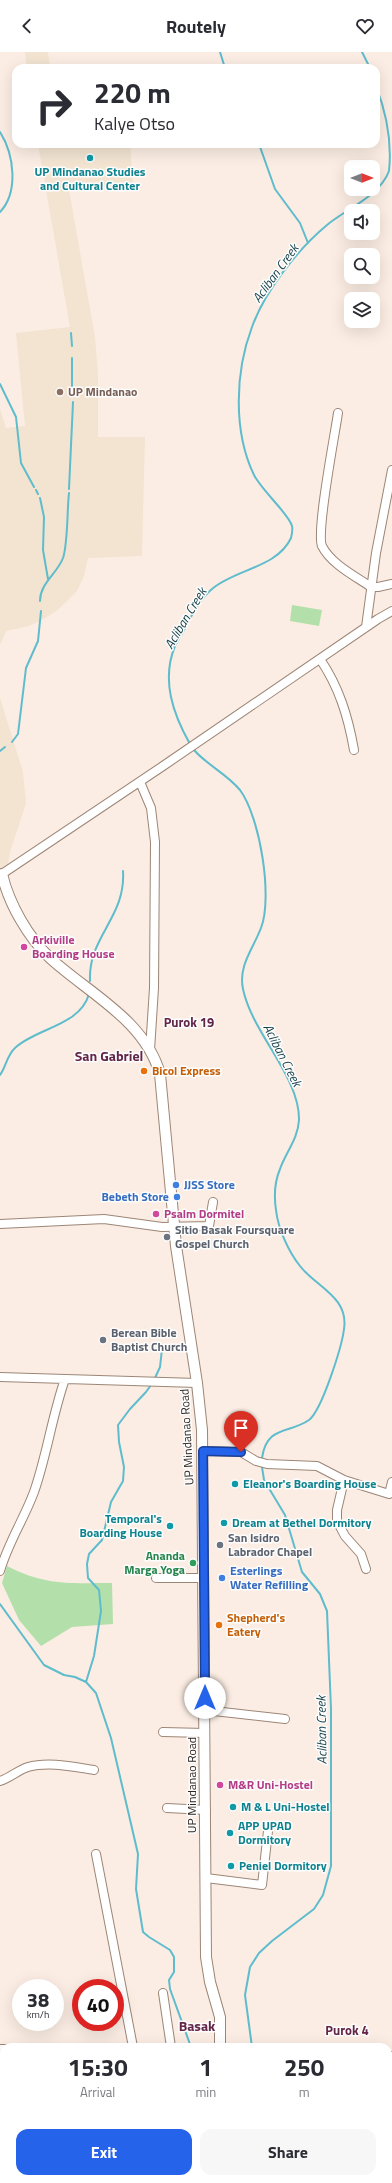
<!DOCTYPE html>
<style>
body{margin:0;font-family:"Titillium Web",sans-serif;background:#f7f7f7;color:#2b2b33;height:100vh;display:flex;flex-direction:column;font-size:15px;white-space:nowrap}
*{box-sizing:border-box;margin:0}
p{font-size:13px;color:#7c7c81}
.icon{flex:none;width:22px;height:22px;fill:none;stroke:currentColor;stroke-width:2;stroke-linecap:round;stroke-linejoin:round}
.map{position:relative;flex:1;overflow:hidden}
.drawer{position:absolute;left:0px;top:1991px;width:392px;height:140px;display:flex;flex-direction:column;background:#fff;border-radius:12px 12px 0 0;box-shadow:0 4px 16px #0002}
.drawer>*{flex:none}
.banner{position:absolute;left:12px;top:12px;width:368px;height:84px;border-radius:12px;box-shadow:0 4px 16px #0002;background:#fff;color:#2b2b33;overflow:hidden}
.needle{width:26px;rotate:90deg}
.buttons{position:absolute;left:344px;top:108px;display:grid;gap:8px}
.buttons a{display:grid;place-items:center;width:36px;height:36px;border-radius:8px;background:#fff;box-shadow:0 4px 16px #0002;font-size:20px}
.speed{position:absolute;left:12px;top:1927px;display:flex;gap:8px;font-size:20px;font-weight:700;text-align:center}
.speed>*{display:grid;place-content:center;width:52px;height:52px;border-radius:50%;background:#fff;box-shadow:0 4px 16px #0002;line-height:1}
.speed small{font-size:10px;font-weight:400}
.speed .limit{border:6px solid #d22;background:#fff;color:#111}
.pin{position:absolute;display:grid;place-items:center;width:34px;height:34px;color:#fff;margin:-41px -17px;border-radius:50% 50% 50% 0;rotate:-45deg;box-shadow:0 0 4px #0007}
.pin .icon{rotate:45deg}
.me{position:absolute;width:44px;margin:-22px;rotate:0deg;stroke-linejoin:round;filter:drop-shadow(0 0 3px #0008)}
.turn{display:flex;align-items:center;gap:14px;height:84px;padding:0 16px;font-size:18px}
.turn .icon{width:52px;height:52px;stroke-width:2.5}
.turn b{display:block;font-size:28px;line-height:34px}
.eta{display:flex;justify-content:space-evenly;align-items:center;height:68px;text-align:center}
.eta b{font-size:24px;font-weight:700;line-height:28px}
.primary-button{display:flex;gap:8px;margin-top:auto;padding:8px 16px}
.primary-button a{flex:1;height:46px;border-radius:12px;background:#2563eb;color:#fff;font-size:16px;font-weight:700;line-height:46px;text-align:center}
.primary-button a+a{background:#f7f7f7;color:#2b2b33}
header{display:flex;justify-content:space-between;align-items:center;height:52px;padding:0 16px;background:#fff;font-size:18px;font-weight:700}
.map>svg:first-child{display:block}
.education{fill:#f2e4d1}
.green{fill:#b3dfaa}
.lines{fill:none;stroke-linecap:round;stroke-linejoin:round}
.stream{stroke:#5ebccd;stroke-width:2}
.minor-casing{stroke:#9c8677;stroke-width:10}
.tertiary-casing{stroke:#9c8677;stroke-width:12}
.minor{stroke:#fff;stroke-width:8}
.tertiary{stroke:#fff;stroke-width:10}
.route-casing{stroke:#184099;stroke-width:10}
.route{stroke:#2563eb;stroke-width:7}
.culture-dot{fill:#0f9aa8;stroke:#fdfdfd;stroke-width:1.5}
.education-dot{fill:#8d6e63;stroke:#fdfdfd;stroke-width:1.5}
.hotel-dot{fill:#d1479c;stroke:#fdfdfd;stroke-width:1.5}
.food-dot{fill:#e8710a;stroke:#fdfdfd;stroke-width:1.5}
.shop-dot{fill:#3f7fe0;stroke:#fdfdfd;stroke-width:1.5}
.worship-dot{fill:#6b7280;stroke:#fdfdfd;stroke-width:1.5}
.leisure-dot{fill:#2e9e5b;stroke:#fdfdfd;stroke-width:1.5}
.labels{text-anchor:middle;stroke-width:3;stroke-linejoin:round;paint-order:stroke}
.culture-label{font-size:12px;font-weight:bold;fill:#0d838f;stroke:#fdfdfd;text-anchor:start}
.education-label{font-size:12px;font-weight:bold;fill:#785e54;stroke:#fdfdfd;text-anchor:start}
.hotel-label{font-size:12px;font-weight:bold;fill:#b23c85;stroke:#fdfdfd;text-anchor:start}
.food-label{font-size:12px;font-weight:bold;fill:#c56008;stroke:#fdfdfd;text-anchor:start}
.shop-label{font-size:12px;font-weight:bold;fill:#366cbe;stroke:#fdfdfd;text-anchor:start}
.worship-label{font-size:12px;font-weight:bold;fill:#5b616d;stroke:#fdfdfd;text-anchor:start}
.street-label{font-size:12px;fill:#2f2620;stroke:#fdfdfd}
.leisure-label{font-size:12px;font-weight:bold;fill:#27864d;stroke:#fdfdfd;text-anchor:end}
.water-label{font-size:13px;font-style:italic;fill:#133f47;stroke:#fdfdfd}
.neighbourhood-label{font-size:13px;font-weight:bold;fill:#632548;stroke:#fdfdfd}
.quarter-label{font-size:14px;font-weight:bold;fill:#632548;stroke:#fdfdfd}
</style>
<header><svg class="icon" aria-label="back" viewBox="0 0 24 24"><path d="M15 5l-7 7 7 7"/></svg>Routely<svg class="icon" aria-label="heart" viewBox="0 0 24 24"><path d="M12 20l-8-8c-3-5 5-10 8-4 3-6 11-1 8 4z"/></svg></header>
<div class="map">
<svg width="392" height="2131" viewBox="0 0 392 2131">
<rect width="100%" height="100%" fill="#fbede3"/>
<path class="education" d="M25 0H48L50 16H27Z
M38 92H130L133 132 69 138 95 285 98 322V385H145L142 504 88 506 84 524 77 539 66 550 55 560 40 569 29 574 6 579 0 593V357L6 376 25 374 16 281 70 275Z
M0 646 23 720 26 751 10 800 8 812 0 818Z"/>
<path class="green" d="M292 553 322 558 319 574 290 569Z
M7 1514C46 1534 69 1531 112 1531L113 1572 72 1575 41 1594 19 1568 2 1531Z"/>
<g class="lines">
<path class="stream" d="M220 0 225 16
M362 0 370 16
M0 80C14 102 19 140 0 160
M259 92 275 137 300 171 308 191
M71 281 72 294
M72 306V334
M0 332 16 365 21 411 34 435
M69 437 73 350
M36 438 38 442
M40 446 44 465 43 498 48 527
M40 549C40 531 57 522 63 506 68 491 67 458 69 441
M12 690 18 682 26 616 38 589 41 559
M190 692C173 662 161 628 175 594 178 588 182 582 185 576 191 564 201 546 212 537 235 517 277 516 291 486 292 482 293 478 292 474 289 462 262 439 254 423 233 379 235 320 252 275 265 239 297 198 327 173 346 157 380 144 389 119 392 91 386 60 376 34
M194 698C207 713 227 722 240 738 260 765 273 845 261 876 253 897 238 914 243 937 252 981 300 1025 299 1068 298 1087 286 1100 280 1117 275 1129 274 1145 276 1158 278 1176 288 1199 300 1214 316 1235 349 1245 344 1277 342 1294 322 1358 309 1368 289 1382 267 1373 262 1406
M0 699 5 695
M90 929C88 884 126 866 123 819
M0 1023C6 1015 7 1003 15 996 36 976 80 974 89 942
M155 1326 160 1315 162 1297
M0 1552 44 1613 64 1623 75 1625 86 1630 96 1641 111 1686 135 1789 138 1802 136 1837 143 1880 149 1885 170 1898 174 1905V1920L169 1928 170 1937 191 1995
M86 1630 94 1604 101 1559 99 1538 88 1526 87 1512 89 1502 102 1488 111 1450 123 1429 124 1415 119 1390 118 1373 130 1357 146 1340 151 1333
M252 1995 245 1943 250 1915 259 1901 272 1889 314 1857 323 1843 331 1814V1657L327 1559 320 1542 302 1520 285 1463 264 1428 262 1415
M62 2127V2131
M273 2127 276 2131
M171 2131 172 2127"/>
<defs>
<path id="minor" d="M338 361C335 382 316 479 322 494 331 512 355 524 371 535H378L392 532
M366 575 376 501 392 418
M320 607C339 635 348 664 354 698
M140 730 151 756 155 790 154 936 150 998
M2 822 163 714 378 567 392 559
M0 1172 104 1167 162 1175 209 1174 213 1150
M0 1325 197 1331
M203 1399 241 1400 256 1409 267 1412 317 1414 344 1428 389 1442 392 1430
M344 1428 337 1458V1469L345 1484 361 1502 366 1517
M0 1519C8 1491 24 1467 34 1440 47 1403 52 1364 65 1327
M156 1526H204
M205 1658 285 1667
M163 1680 205 1681
M0 1729C10 1726 18 1718 28 1715 49 1709 74 1715 94 1718
M167 1756 206 1758
M96 1802 133 1995
M206 1826 262 1833 268 1779
M163 1941 171 1995
M137 2131V2127"/>
<path id="tertiary" d="M0 823 2 822C9 852 28 885 50 906 88 941 145 968 160 1022L176 1194 197 1331 202 1378 206 1905 210 1930 220 1965V1995
M0 1998H4
M388 2005H392
M222 2127 223 2131"/>
</defs>
<use href="#minor" class="minor-casing"/>
<use href="#tertiary" class="tertiary-casing"/>
<use href="#minor" class="minor"/>
<use href="#tertiary" class="tertiary"/>
</g>
<g class="lines">
<defs>
<path id="route" d="M205 1646 203 1399 241 1400"/>
</defs>
<use href="#route" class="route-casing"/>
<use href="#route" class="route"/>
</g>
<g class="culture-dot">
<circle cx="90" cy="106" r="4"/>
<circle cx="235" cy="1432" r="4"/>
<circle cx="224" cy="1471" r="4"/>
<circle cx="170" cy="1474" r="4"/>
<circle cx="233" cy="1755" r="4"/>
<circle cx="230" cy="1781" r="4"/>
<circle cx="231" cy="1814" r="4"/>
</g>
<circle class="education-dot" cx="60" cy="340" r="4"/>
<g class="hotel-dot">
<circle cx="24" cy="895" r="4"/>
<circle cx="156" cy="1162" r="4"/>
<circle cx="220" cy="1733" r="4"/>
</g>
<g class="food-dot">
<circle cx="144" cy="1019" r="4"/>
<circle cx="219" cy="1573" r="4"/>
</g>
<g class="shop-dot">
<circle cx="176" cy="1133" r="4"/>
<circle cx="177" cy="1145" r="4"/>
<circle cx="222" cy="1526" r="4"/>
</g>
<g class="worship-dot">
<circle cx="167" cy="1185" r="4"/>
<circle cx="103" cy="1288" r="4"/>
<circle cx="220" cy="1493" r="4"/>
</g>
<circle class="leisure-dot" cx="193" cy="1511" r="4"/>
<g class="labels">
<g class="culture-label">
<text x="90" y="124" text-anchor="middle">UP Mindanao Studies<tspan x="90" dy="14">and Cultural Center</tspan></text>
<text x="243" y="1436">Eleanor's Boarding House</text>
<text x="162" y="1471" text-anchor="end">Temporal's<tspan x="162" dy="14">Boarding House</tspan></text>
<text x="232" y="1475">Dream at Bethel Dormitory</text>
<text x="241" y="1759">M &amp; L Uni-Hostel</text>
<text x="238" y="1778">APP UPAD<tspan x="238" dy="14">Dormitory</tspan></text>
<text x="239" y="1818">Peniel Dormitory</text>
</g>
<g class="education-label">
<text x="68" y="344">UP Mindanao</text>
</g>
<g class="hotel-label">
<text x="32" y="892">Arkiville<tspan x="32" dy="14">Boarding House</tspan></text>
<text x="164" y="1166">Psalm Dormitel</text>
<text x="228" y="1737">M&amp;R Uni-Hostel</text>
</g>
<g class="food-label">
<text x="152" y="1023">Bicol Express</text>
<text x="227" y="1570">Shepherd's<tspan x="227" dy="14">Eatery</tspan></text>
</g>
<g class="shop-label">
<text x="184" y="1137">JJSS Store</text>
<text x="169" y="1149" text-anchor="end">Bebeth Store</text>
<text x="230" y="1523">Esterlings<tspan x="230" dy="14">Water Refilling</tspan></text>
</g>
<g class="worship-label">
<text x="175" y="1182">Sitio Basak Foursquare<tspan x="175" dy="14">Gospel Church</tspan></text>
<text x="111" y="1285">Berean Bible<tspan x="111" dy="14">Baptist Church</tspan></text>
<text x="228" y="1490">San Isidro<tspan x="228" dy="14">Labrador Chapel</tspan></text>
</g>
<g class="street-label">
<text transform="translate(187 1385) rotate(-93)" y="4">UP Mindanao Road</text>
<text transform="translate(192 1733) rotate(-90)" y="4">UP Mindanao Road</text>
</g>
<g class="leisure-label">
<text x="185" y="1508">Ananda<tspan x="185" dy="14">Marga Yoga</tspan></text>
</g>
<g class="water-label">
<text transform="translate(275 221) rotate(-54)" y="5">Acliban Creek</text>
<text transform="translate(185 566) rotate(-59)" y="5">Acliban Creek</text>
<text transform="translate(283 1003) rotate(63)" y="5">Acliban Creek</text>
<text transform="translate(321 1678) rotate(-91)" y="5">Acliban Creek</text>
</g>
<g class="neighbourhood-label">
<text x="189" y="975">Purok 19</text>
<text x="347" y="1983">Purok 4</text>
</g>
<g class="quarter-label">
<text x="109" y="1009">San Gabriel</text>
<text x="197" y="1979">Basak</text>
</g>
</g>
</svg>
<div class="buttons">
<a><svg class="needle" viewBox="-14 -14 28 28"><path d="M0-13l5 13h-10z" fill="#e53935"/><path d="M0 13l5-13h-10z" fill="#7c7c81"/></svg></a>
<a><svg class="icon" aria-label="sound" viewBox="0 0 24 24"><path d="M4 9h4l5-4v14l-5-4H4zM17 9q2 3 0 6"/></svg></a>
<a><svg class="icon" aria-label="search" viewBox="0 0 24 24"><circle cx="10" cy="10" r="6"/><path d="M15 15l6 6"/></svg></a>
<a><svg class="icon" aria-label="layers" viewBox="0 0 24 24"><path d="M12 4l9 5-9 5-9-5zM3 14l9 5 9-5"/></svg></a>
</div>
<div class="speed"><div>38<small>km/h</small></div><div class="limit">40</div></div>
<div class="pin" style="left:241px;top:1400px;background:#d93025"><svg class="icon" aria-label="arrive" viewBox="0 0 24 24"><path d="M6 21V4h12l-3 4 3 4H6"/></svg></div>
<svg class="me" style="left:205px;top:1646px" viewBox="-20 -20 40 40"><circle r="19" fill="#fff"/><path d="M0-13L10 11 0 6-10 11z" fill="#2563eb"/></svg>
<div class="banner">
<div class="turn"><svg class="icon" aria-label="right" viewBox="0 0 24 24"><path d="M7 20v-9h11M14 6l5 5-5 5"/></svg><div><b>220 m</b>Kalye Otso</div></div>
</div>
<section class="drawer">
<div class="eta">
<div><b>15:30</b><p>Arrival</p></div>
<div><b>1</b><p>min</p></div>
<div><b>250</b><p>m</p></div>
</div>
<div class="primary-button"><a>Exit</a><a>Share</a></div>
</section>
</div>
